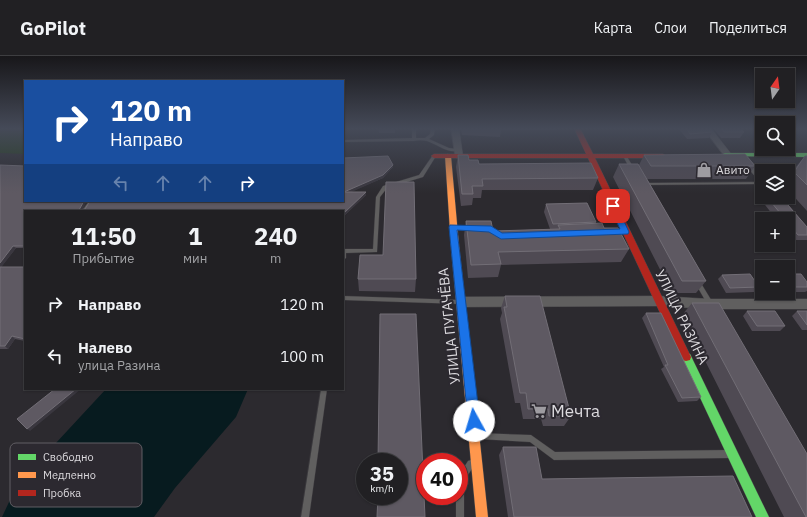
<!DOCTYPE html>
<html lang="ru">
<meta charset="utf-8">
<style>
body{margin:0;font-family:"IBM Plex Sans",sans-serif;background:#29282b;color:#f1f3f6;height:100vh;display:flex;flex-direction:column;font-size:15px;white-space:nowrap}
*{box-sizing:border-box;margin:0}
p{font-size:13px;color:#a2a3a6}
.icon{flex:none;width:22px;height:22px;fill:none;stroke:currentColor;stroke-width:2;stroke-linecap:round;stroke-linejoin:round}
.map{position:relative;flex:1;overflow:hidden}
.sheet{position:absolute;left:24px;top:154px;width:320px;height:180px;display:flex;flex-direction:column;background:#212023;border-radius:0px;box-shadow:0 1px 3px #0004,0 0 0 1px #3e3e41}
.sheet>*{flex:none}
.top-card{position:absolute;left:24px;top:24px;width:320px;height:122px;border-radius:0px;box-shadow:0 1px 3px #0004,0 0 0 1px #3e3e41;background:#1a4fa0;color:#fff;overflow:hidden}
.needle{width:26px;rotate:14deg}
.fabs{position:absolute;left:755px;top:12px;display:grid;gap:8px}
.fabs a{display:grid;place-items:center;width:40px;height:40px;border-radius:0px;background:#212023;box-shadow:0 1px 3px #0004,0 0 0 1px #3e3e41;font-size:20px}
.speed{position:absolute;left:356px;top:397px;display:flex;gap:8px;font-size:20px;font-weight:700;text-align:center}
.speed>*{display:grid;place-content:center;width:52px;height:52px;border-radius:50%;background:#212023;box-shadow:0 1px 3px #0004,0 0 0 1px #3e3e41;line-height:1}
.speed small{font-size:10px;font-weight:400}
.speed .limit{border:6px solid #d22;background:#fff;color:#111}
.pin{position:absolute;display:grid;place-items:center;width:34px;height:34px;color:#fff;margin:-17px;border-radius:8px;box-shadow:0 2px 6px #0006}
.me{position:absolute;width:44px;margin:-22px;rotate:354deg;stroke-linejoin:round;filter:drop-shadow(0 0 3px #0008)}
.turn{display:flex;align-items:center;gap:14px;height:84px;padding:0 20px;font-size:18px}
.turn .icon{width:52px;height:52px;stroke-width:2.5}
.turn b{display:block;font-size:28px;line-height:34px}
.lanes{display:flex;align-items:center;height:38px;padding:0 20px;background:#0003;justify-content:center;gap:20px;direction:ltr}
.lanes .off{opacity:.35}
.eta{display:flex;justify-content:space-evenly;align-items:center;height:68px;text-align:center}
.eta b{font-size:24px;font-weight:800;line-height:28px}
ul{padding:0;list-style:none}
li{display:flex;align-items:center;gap:12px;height:52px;padding:0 20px}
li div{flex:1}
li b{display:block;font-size:15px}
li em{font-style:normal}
header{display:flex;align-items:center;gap:24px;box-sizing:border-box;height:56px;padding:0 20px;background:#212023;border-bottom:1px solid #3e3e41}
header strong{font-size:19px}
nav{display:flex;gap:22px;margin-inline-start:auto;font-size:14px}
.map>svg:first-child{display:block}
.green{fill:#243b1b}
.water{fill:#071b1f}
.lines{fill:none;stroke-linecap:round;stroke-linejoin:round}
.lane-casing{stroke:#48474a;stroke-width:0.5}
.street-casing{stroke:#48474a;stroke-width:1}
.fast-casing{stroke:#48474a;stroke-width:1}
.slow-casing{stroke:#48474a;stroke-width:1}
.jam-casing{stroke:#48474a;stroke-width:1}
.lane{fill:#605f5f;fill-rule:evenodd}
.street{fill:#605f5f;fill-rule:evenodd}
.fast{fill:#63d668;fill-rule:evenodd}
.slow{fill:#ff974d;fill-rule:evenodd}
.jam{fill:#b3261e;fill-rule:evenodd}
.wall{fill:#4f4a53}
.shaded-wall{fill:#3a373f}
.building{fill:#5e5962;stroke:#726e76}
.route{fill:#1a73e8;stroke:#114b97}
.labels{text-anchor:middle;stroke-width:4;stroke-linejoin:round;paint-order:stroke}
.far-poi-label{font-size:12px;fill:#dcdade;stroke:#2c2930;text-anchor:start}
.street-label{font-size:14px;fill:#dcdade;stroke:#2c2930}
.near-poi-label{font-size:17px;fill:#dcdade;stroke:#2c2930;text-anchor:start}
.key{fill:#2c2930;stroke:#615e64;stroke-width:1}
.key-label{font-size:11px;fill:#dcdade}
</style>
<header>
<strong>GoPilot</strong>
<nav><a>Карта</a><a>Слои</a><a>Поделиться</a></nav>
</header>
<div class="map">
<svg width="807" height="461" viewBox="0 0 807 461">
<rect width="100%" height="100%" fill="#2c2a2f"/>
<path class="green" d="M0 72H25V98L0 97Z"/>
<path class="water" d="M106 333H248L236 361 175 432 154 461H2L17 429Z"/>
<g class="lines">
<defs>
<path id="lane" d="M412 72H416V82H425L430 78 431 72H435L434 79 429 83 449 92 458 93 460 94C449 99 437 88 427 85 423 84 418 84 414 85H412L343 86V84L412 82Z
M433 99H434L436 100 423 121 387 132 380 141 377 196 346 197V202L343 204V193H373L376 141 383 130 419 119Z
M624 99H626L635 114V115H631L623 100Z
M762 126V128L644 129 642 128 644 127Z
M89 145H93L86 155H82Z
M697 223 699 224 713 247 714 249 713 251H709L694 225Z
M343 240 461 244H463L464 246 463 248H461L343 244Z
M321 333H327L309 461H301Z
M478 377 531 379 555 396 730 394 733 395 734 398 733 401 730 402 554 404 530 386 478 383 476 382 474 380 476 378Z
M471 404 474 405 475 408 464 425V461H456V440H459V419L468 405Z"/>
<path id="street" d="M451 72H459L463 100 462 102H456L455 100Z
M703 72H711L732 99 731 101H725Z
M743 98 746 99 762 118V126L759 125 739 101Z
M658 240 710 243H807V253H710L658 250 461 251 457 249 455 246 457 243 461 241Z"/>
<path id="fast" d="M725 97H807V101L723 100V98Z
M686 297 690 298 769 461H756L681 301 682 298Z"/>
<path id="slow" d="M448 98 451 100 459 190 488 461H476L451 190 445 100Z"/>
<path id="jam" d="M574 72H580L593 98H663L666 100 663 102H595L691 301 690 304 686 305 682 304 588 102H434L431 100 434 98H586Z"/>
</defs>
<use href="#lane" class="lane-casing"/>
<use href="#street" class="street-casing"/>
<use href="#fast" class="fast-casing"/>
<use href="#slow" class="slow-casing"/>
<use href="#jam" class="jam-casing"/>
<use href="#lane" class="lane"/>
<use href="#street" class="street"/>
<use href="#fast" class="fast"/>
<use href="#slow" class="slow"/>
<use href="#jam" class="jam"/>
</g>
<path class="wall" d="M378 72H395V77H379Z
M461 72H557V74H501L500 81 462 79Z
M678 72H709L712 76 709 82 687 83Z
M713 72H740L744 76 740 82H721Z
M458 99 479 108 598 122 593 134H482L481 142H473L472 149 461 150 456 111Z
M644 99 755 110 746 123H647L706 225 696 237H672L613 121 619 108 639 109Z
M805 100H807V155L788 134V122L794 113Z
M343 102 393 109V111L383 122 350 136 366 139 343 161 25 155V192H16L1 211H25V285L15 283 8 293H0V109L82 153Z
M762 135V141H781L807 171V184H793L788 178V163H776L758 140Z
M546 148 596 166V167L604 172 629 193 621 206 501 209 498 221 468 222 464 179 466 165 493 175 550 173 544 156Z
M788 218 807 226V235L805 236H788Z
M722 219 759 231 754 236 726 237 718 223Z
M358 223H416L415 236 359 235Z
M505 240 571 360 564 370H543L541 363H523L520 347H515L500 263 502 257 501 252Z
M692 247 807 461H784L682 259Z
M747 255 785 270 780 275H752L743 260Z
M797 255H807V274H802L792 260Z
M646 257 701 341 697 345 678 346 661 313 664 311 642 262Z
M503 391 542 423 752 461H508L499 399Z"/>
<path class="shaded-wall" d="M393 109V111L383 122 345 139 344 136Z
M366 136V139L343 161V158Z
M84 145H87L82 155 79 154Z
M13 190 16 192 0 213V207Z
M12 280 15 283 8 293 5 290Z
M76 333H81L30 375 27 373Z"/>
<path class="building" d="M686 72H709L712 76 690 78Z
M721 72H740L744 76H724Z
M745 98 755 110H651L644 99Z
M458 99H468L469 104H478L479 108 591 107 598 122 482 123 483 130H472L473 138H462Z
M388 100 393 109 383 119 344 136H366L343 158V155H25V190H13L0 207V109L25 110V145H84L79 154 85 153 90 145H343V102Z
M805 100H807V129L794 116Z
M619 108H638L706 225H682Z
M386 126H414L416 223H358L360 199H383Z
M767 141H781L807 171V179H798L788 167V163H785Z
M587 147 596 166 553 168 546 148Z
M466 165H491L493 175 560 173 558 169 602 167 604 172H618L629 193 498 196 501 208 471 209Z
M0 211H25V283L12 280 5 290H0Z
M750 218 759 231 730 232 722 219Z
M788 218H801L807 226V231H788Z
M505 240H540L571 360H549L548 353H528L526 337H520L504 251H507Z
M692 247H719L807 398V461H806Z
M747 255H775L785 270H757Z
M797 255H807V269Z
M646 257H661L701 341 682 342 665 309H668Z
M380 258H416L425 461H377L378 440H399V406H378Z
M55 333H76L27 373 17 363Z
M503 391H536L542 423 733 420 752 461H514Z"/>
<linearGradient id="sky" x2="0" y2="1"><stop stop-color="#18171a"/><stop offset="0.53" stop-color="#454a58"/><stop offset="1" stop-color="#454a58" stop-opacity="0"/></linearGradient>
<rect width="807" height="137" fill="url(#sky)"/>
<path class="route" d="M610 148H616L617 150 629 176 628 178 501 183 489 176 457 174 480 365 478 369 474 371 470 369 468 365 449 171 450 169 491 170 502 177 620 173 609 150Z"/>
<defs>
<symbol id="shop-bare" viewBox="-9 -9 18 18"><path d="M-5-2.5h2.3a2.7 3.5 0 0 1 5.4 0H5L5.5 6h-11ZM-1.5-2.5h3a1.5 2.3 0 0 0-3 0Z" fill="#9e9ca1" stroke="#2c2930" stroke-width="2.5" paint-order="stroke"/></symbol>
<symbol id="supermarket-bare" viewBox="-9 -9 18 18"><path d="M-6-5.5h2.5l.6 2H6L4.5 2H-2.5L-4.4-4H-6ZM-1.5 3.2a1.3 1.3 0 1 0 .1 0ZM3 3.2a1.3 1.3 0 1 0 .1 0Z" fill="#9e9ca1" stroke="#2c2930" stroke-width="2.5" paint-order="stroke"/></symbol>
</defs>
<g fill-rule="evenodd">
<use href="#shop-bare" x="693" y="103" width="22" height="22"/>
<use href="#supermarket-bare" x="528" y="344" width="22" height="22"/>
</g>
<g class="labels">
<g class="far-poi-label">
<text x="716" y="118">Авито</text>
</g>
<g class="street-label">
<text transform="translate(682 261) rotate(64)" y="5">УЛИЦА РАЗИНА</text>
<text transform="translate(449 270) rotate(-96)" y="5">УЛИЦА ПУГАЧЁВА</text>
</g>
<g class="near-poi-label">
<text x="551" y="361">Мечта</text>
</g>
</g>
<rect x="10" y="387" width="132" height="64" rx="6" class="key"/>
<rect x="18" y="398" width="18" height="6" fill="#63d668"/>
<rect x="18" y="416" width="18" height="6" fill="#ff974d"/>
<rect x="18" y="434" width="18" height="6" fill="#b3261e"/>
<g class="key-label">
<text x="43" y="405">Свободно</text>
<text x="43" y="423">Медленно</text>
<text x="43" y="441">Пробка</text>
</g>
</svg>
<div class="fabs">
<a><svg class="needle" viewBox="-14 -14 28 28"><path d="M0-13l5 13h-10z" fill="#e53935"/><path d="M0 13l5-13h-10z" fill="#a2a3a6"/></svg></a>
<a><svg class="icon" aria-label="search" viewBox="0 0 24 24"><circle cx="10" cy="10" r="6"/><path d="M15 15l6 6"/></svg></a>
<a><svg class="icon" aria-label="layers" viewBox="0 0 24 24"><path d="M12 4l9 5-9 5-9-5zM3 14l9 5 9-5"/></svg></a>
<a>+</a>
<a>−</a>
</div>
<div class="speed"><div>35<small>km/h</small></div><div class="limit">40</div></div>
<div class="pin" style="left:613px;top:150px;background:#d93025"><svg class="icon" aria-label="arrive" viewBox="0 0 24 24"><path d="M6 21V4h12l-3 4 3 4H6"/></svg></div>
<svg class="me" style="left:474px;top:365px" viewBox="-20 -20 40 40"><circle r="19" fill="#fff"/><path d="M0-13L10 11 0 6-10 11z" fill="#1a73e8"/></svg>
<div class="top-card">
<div class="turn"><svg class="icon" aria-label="right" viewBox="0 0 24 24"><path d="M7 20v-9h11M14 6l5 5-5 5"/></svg><div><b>120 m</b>Направо</div></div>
<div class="lanes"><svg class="icon off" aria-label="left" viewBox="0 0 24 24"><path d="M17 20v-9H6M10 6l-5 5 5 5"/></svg><svg class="icon off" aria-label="ahead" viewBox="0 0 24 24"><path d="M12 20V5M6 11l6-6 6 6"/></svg><svg class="icon off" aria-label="ahead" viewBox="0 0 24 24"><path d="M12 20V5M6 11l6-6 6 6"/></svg><svg class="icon" aria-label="right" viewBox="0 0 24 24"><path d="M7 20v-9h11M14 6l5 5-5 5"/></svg></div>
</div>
<section class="sheet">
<div class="eta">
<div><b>11:50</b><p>Прибытие</p></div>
<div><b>1</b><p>мин</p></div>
<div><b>240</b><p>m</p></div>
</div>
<ul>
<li><svg class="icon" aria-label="right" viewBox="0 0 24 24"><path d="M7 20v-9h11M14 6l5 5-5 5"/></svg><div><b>Направо</b></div><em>120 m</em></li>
<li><svg class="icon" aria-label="left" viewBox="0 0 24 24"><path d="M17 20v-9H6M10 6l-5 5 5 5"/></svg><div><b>Налево</b><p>улица Разина</p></div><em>100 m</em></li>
</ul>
</section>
</div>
